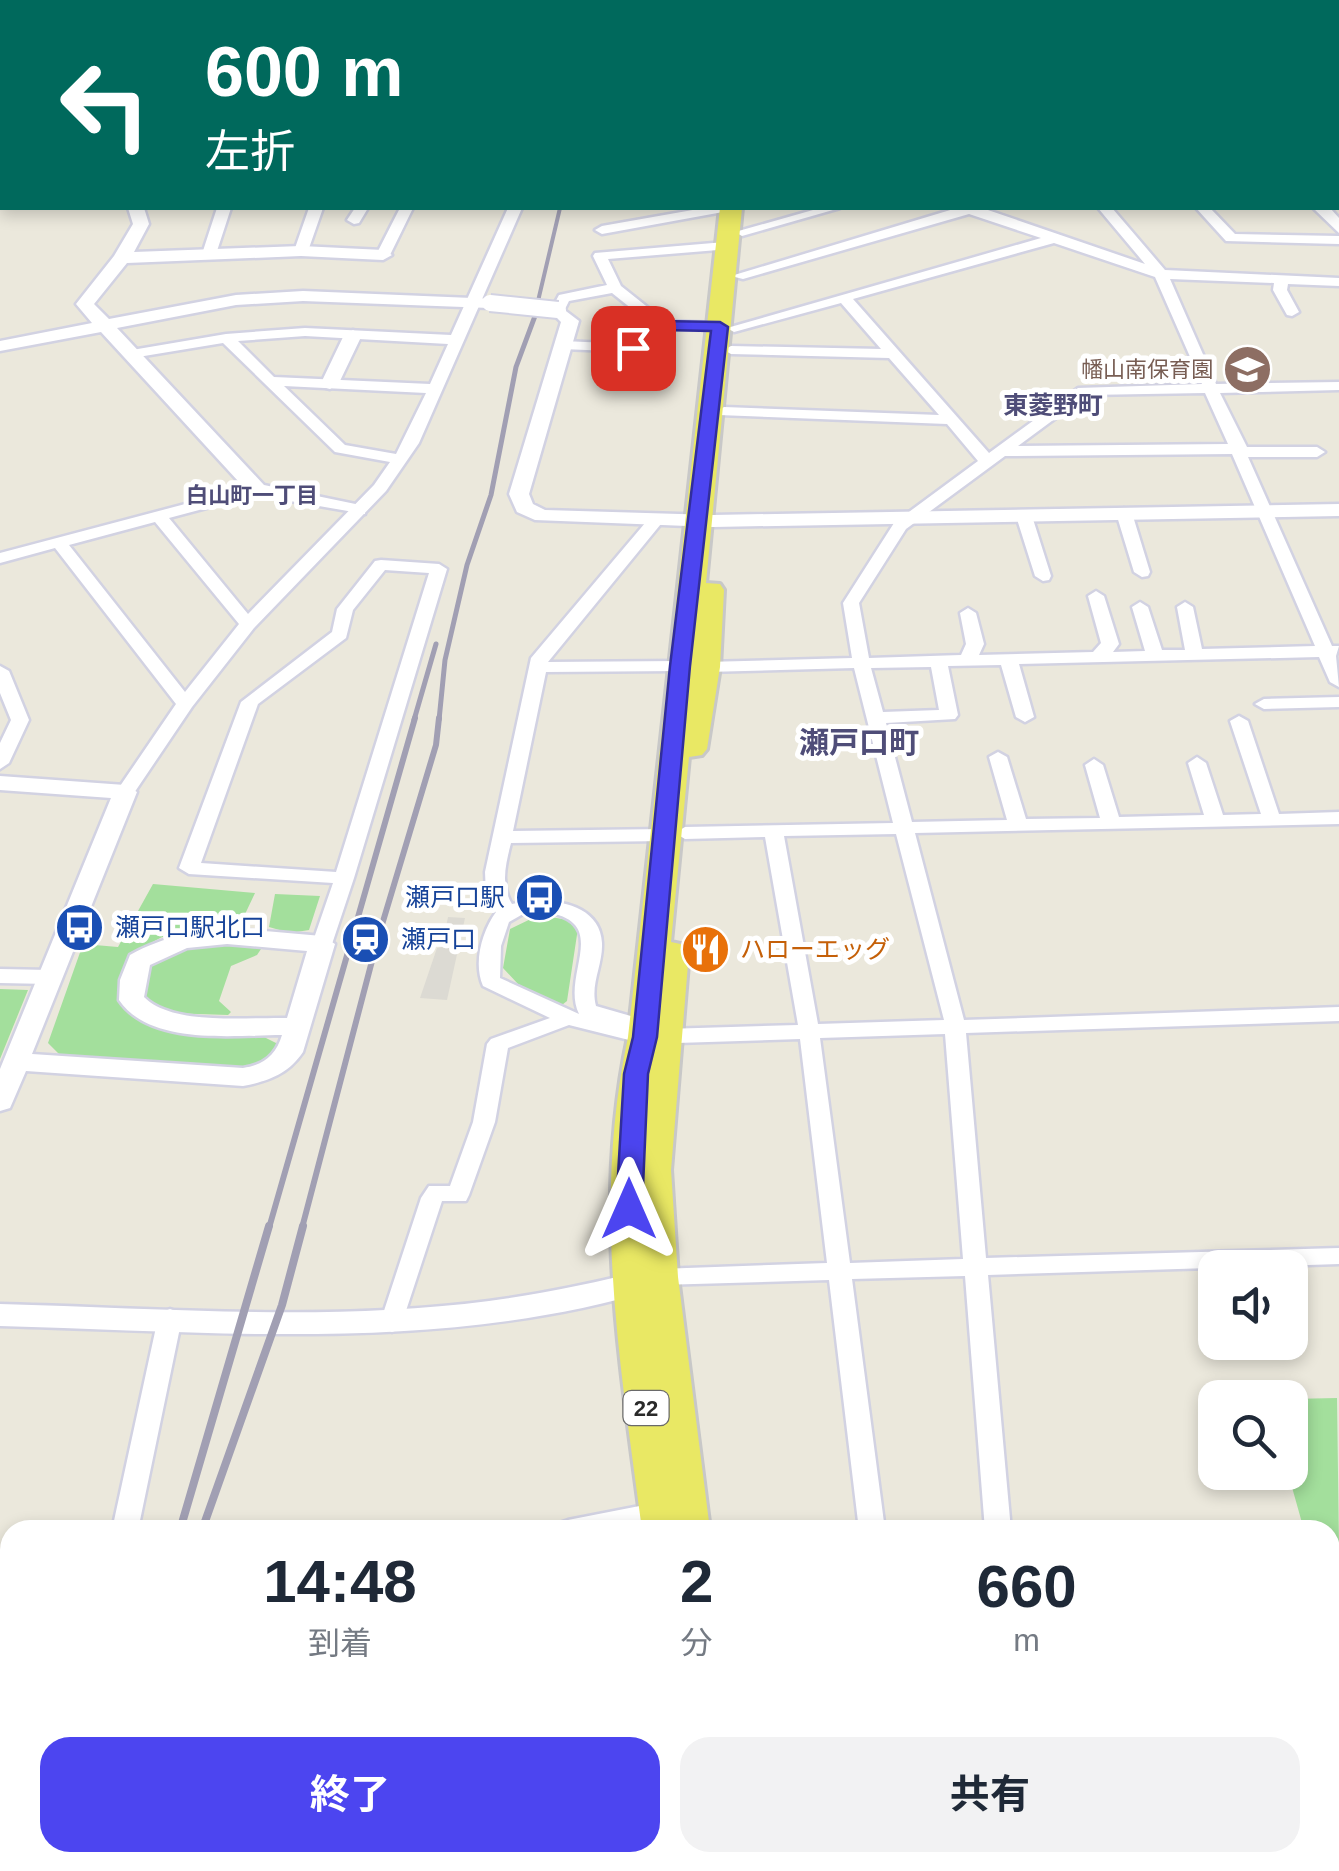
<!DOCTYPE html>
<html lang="ja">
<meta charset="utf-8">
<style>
body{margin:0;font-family:Arial,"Noto Sans JP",sans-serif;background:#f2f2f3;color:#1f2937;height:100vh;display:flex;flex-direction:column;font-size:38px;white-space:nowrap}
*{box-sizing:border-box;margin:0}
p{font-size:32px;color:#747a83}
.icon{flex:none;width:55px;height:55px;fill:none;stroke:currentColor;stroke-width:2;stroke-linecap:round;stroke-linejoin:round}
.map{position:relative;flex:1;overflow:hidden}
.panel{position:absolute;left:0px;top:1520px;width:1340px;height:352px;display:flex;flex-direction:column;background:#fff;border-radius:30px 30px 0 0;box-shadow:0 5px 15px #0003}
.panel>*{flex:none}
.guide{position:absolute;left:0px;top:0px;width:1340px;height:210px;box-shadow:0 5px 15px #0003;background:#00695c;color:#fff;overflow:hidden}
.buttons{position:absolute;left:1198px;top:1250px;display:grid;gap:20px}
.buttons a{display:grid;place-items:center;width:110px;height:110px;border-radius:20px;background:#fff;box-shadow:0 5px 15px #0003;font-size:50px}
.pin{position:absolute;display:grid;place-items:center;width:85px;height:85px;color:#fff;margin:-42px;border-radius:20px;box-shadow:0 5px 15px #0006}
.me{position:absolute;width:110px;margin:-55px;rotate:0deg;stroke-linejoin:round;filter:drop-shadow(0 0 8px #0008)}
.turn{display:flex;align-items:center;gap:35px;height:210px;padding:0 40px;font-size:45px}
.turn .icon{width:130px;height:130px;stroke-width:2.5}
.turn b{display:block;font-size:70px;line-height:85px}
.eta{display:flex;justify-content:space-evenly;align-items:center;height:170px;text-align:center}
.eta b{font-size:60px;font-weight:700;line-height:70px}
.action{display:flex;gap:20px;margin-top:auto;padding:20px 40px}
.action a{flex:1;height:115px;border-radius:30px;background:#4c45f0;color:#fff;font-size:40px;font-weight:700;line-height:115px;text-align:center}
.action a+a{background:#f2f2f3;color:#1f2937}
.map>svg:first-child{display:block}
.green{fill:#a3df9c}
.plaza{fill:#dcdad3}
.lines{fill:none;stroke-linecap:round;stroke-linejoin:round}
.stream{stroke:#75afe8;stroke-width:4}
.river{fill:#75afe8;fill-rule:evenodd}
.minor-casing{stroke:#d2d2e2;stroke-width:5}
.tertiary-casing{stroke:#d2d2e2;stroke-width:5}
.secondary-casing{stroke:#d2d2e2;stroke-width:35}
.primary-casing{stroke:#c8c8c8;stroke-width:6}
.minor{fill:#fff;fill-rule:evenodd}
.tertiary{fill:#fff;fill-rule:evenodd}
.secondary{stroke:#fff;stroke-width:30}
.primary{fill:#e9e864;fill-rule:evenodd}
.rail-far3{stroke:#a19fb3;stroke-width:4}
.rail-far2{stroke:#a19fb3;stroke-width:5}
.rail-far1{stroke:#a19fb3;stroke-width:6}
.rail{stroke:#a19fb3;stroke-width:8}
.tertiary-bridge-casing{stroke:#d2d2e2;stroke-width:20;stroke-linecap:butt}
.tertiary-bridge{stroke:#fff;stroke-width:16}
.route{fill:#4c45f0;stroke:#312d9c;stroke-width:2.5}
.labels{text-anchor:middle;stroke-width:10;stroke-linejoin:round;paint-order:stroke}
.far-education-label{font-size:22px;fill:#785e54;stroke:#fff;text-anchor:end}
.far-neighbourhood-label{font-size:22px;font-weight:bold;fill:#4f4d78;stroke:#fff}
.shield{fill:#fff;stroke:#6a6a6a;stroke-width:2.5}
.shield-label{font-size:22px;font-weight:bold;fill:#2a2a2a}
.far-quarter-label{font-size:25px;font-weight:bold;fill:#4f4d78;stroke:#fff}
.transit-label{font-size:25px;fill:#164399;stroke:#fff;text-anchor:start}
.food-label{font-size:25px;fill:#c56008;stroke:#fff;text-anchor:start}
.quarter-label{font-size:30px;font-weight:bold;fill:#4f4d78;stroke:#fff}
</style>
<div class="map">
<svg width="1339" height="1871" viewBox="0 0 1339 1871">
<rect width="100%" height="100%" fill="#ebe8dc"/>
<path class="green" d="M153 884 255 893 238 929C184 928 144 929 118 982L127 1011 172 1030 262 1036 282 1046 265 1070 62 1057 48 1043 83 944 118 947Z
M275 894 320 896 309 930 290 933 269 927Z
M539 915 574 921 578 928 567 1001 562 1005 518 984 503 968 510 929Z
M195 943 263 946 257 955 231 966 219 1001 231 1012 228 1015 167 1013 143 999 141 982 154 959Z
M0 989 28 990 0 1059Z
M1337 1398 1339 1548 1330 1549V1530H1304L1288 1473 1290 1399Z"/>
<path class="plaza" d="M448 917 465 918 447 1000 420 998 437 948 442 947Z"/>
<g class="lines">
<path class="stream" d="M691 2 703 0"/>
<path class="river" d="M1180 0H1200L1202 2H1182Z
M1338 131 1339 132V148L1338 147Z"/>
<defs>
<path id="minor" d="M113 0H128L130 2H115Z
M135 0H149L151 2H137Z
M816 0H831L833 2H818Z
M935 0H949L951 2H937Z
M1037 0H1053L1055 2H1039Z
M0 123 2 124V133L0 132Z
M217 208H231L216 254 209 258 202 254Z
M309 208H323L308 251 301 255 294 251Z
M355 208H368L359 223 354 224 347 220Z
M400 208H413L390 255 378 258 376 255Z
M508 208H522L419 443 386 491 254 628 192 707 132 796H118L116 792 176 704 55 548 0 563V553L257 485 265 490 263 493 169 518 248 614 374 485 390 462 335 452 223 343 132 358 125 354 132 350 226 334 305 328 451 335ZM305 336 448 344 430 384 274 377 238 341ZM284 386 426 393 396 454 345 445ZM155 522 239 624 185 692 69 545Z
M704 208H730L723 212 602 234 595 230 602 226Z
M820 208H840L742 236 735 232Z
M957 208H982L1145 264 1098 208H1112L1165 270 1339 278V286L1288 284 1287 290 1299 312 1292 316 1287 315 1273 290 1274 283 1170 279 1216 384 1339 382V390L1220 393 1247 447H1317L1325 452 1317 457H1248L1332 646H1339L1336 656 1339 687 1330 682 1319 657 1019 664 1034 717 1025 722 1016 717 1001 665 948 666 958 715 955 719 886 723 912 822 1007 820 989 757 998 752 1007 757 1026 819 1100 818 1085 765 1094 759 1103 765 1119 817 1204 815 1188 763 1197 757 1206 763 1223 815 1261 814 1230 721 1239 716 1248 721 1279 814 1339 812V824L915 833 964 1020 1339 1007V1021L966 1033 986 1258 1339 1248V1264L988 1275 1011 1530H985L965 1276 852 1279 885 1530H859L829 1280 659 1285 651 1283 647 1277 651 1271 659 1269 827 1263 800 1039 645 1044 569 1025 508 1048 495 1122 469 1195 466 1201H442L400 1329 392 1332 384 1329 380 1323 421 1198 429 1186H450L473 1122 487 1044 491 1039 550 1018 483 986C473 963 482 931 496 912L486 895 485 872 531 658 651 516 657 514 665 519 548 662 680 661 689 666 680 671 546 672 513 831 665 829 675 835 665 841 511 843C506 863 500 885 512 904 543 896 600 900 602 943 603 965 590 984 596 1006L662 1025 665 1029 798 1025 765 837 685 839 675 833 685 827 893 823 854 668 706 672 697 667 706 662 852 658 843 603 894 523 978 461 947 424 719 415 716 412 724 407 939 415 889 358 731 354 724 350 731 346 881 349 841 303 734 332 727 328 1041 238 969 214 743 279 731 276ZM1054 243 1155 277 1202 384 1078 388 989 453 853 299ZM1205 393 1228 444 1018 446 1087 395ZM1232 454 1315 646 1202 649 1193 607 1185 602 1177 607 1185 650H1162L1148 607 1140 602 1132 607 1145 651 1113 652 1119 644 1104 596 1096 591 1088 596 1101 643 1093 652 979 655 984 644 976 613 968 608 960 613 966 644 961 655 869 658 859 603 906 529 1005 456ZM931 667 939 710 883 712 871 668ZM896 834 944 1020 818 1024 784 836ZM545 912C613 922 560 975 579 1014L500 978 501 946 509 922 523 914ZM945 1034 963 1259 850 1263 820 1038Z
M1196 208H1210L1235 234 1339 236V244L1226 241Z
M725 242 730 243V249L608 259 621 286 665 321 720 323 727 327 725 330 664 329 633 352 563 349 556 345 563 341 630 344 652 325 612 293 569 301 563 313H553L551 310 559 295 607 285 593 256 595 253Z
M1124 508 1132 513 1150 572 1148 576 1142 577 1134 572 1116 513Z
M1024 511 1032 516 1051 576 1049 580 1043 581 1035 576 1016 516Z
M381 560 439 564 447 569 354 878 332 944 322 950 312 944 333 883 189 874 179 868 241 702 332 632 337 609 375 561ZM385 570 429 573 336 872 201 863 258 704 346 638 353 610Z
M0 666 9 671 29 720 9 763 0 769V743L11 720 0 693Z
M1339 697V707L1264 709 1255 704 1264 699Z
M0 969 49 970 59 977 49 984 0 983Z
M170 1309 178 1312 182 1318 138 1530H112L158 1318 162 1312Z
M660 1502 669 1505 673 1512 669 1519C632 1532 594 1530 555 1530L559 1523 568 1520Z
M1330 1546H1339V1566H1330Z
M10 1676V1700L0 1703V1679Z
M1330 1722H1339V1746H1330Z
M1103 1862H1132L1134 1871H1106Z"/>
<path id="tertiary" d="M415 0H430L431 2H417Z
M1125 0H1140L1141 2H1127Z
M128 208H144L149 224 134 252 301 246 383 250 392 255 383 260 301 256 127 263 94 304 109 319 236 295 303 291 496 299V307L490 308 303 301 236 305 117 328 264 485 365 506V514L250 494 101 332 0 351V341L92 323 76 304 114 256 133 224Z
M1313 208H1330L1339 218V233Z
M558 305 579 321 529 494 533 504 545 510 713 515 1339 504V516L713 527 535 520 517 512 509 494 561 322 549 310Z
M353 330 362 335 339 383 330 389 323 387 321 383 344 335Z
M0 776 125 785 137 792 32 1054 243 1068C264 1065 276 1055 282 1035 234 1035 150 1046 119 1000L120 980 130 955C192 920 254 930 322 936L335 944 303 1052C288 1074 269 1081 243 1086L26 1071 10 1108 0 1111V1069L111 798 0 790ZM227 944 307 951 287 1018C249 1017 172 1026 144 997L150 965 187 948Z
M646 1270 656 1273 661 1281 656 1289C445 1353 218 1332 0 1326V1304C162 1308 327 1322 489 1301 542 1294 594 1283 646 1270Z"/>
<path id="secondary" d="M464 2 478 0
M0 97 2 96"/>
<path id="primary" d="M637 0H656L657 2H639Z
M720 208H742L706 583 720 584 724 590 720 667 707 749 702 755 689 757 671 942 685 945 689 952 671 1170 678 1277 710 1530H642C620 1361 592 1206 628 1037Z
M682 1862H759L760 1871H683Z"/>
</defs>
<use href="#minor" class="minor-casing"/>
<use href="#tertiary" class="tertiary-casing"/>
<use href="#secondary" class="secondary-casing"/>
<use href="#primary" class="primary-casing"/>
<use href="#minor" class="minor"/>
<use href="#tertiary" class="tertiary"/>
<use href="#secondary" class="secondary"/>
<use href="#primary" class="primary"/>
<path class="rail-far3" d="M534 318 560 208"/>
<path class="rail-far2" d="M414 720 436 644
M439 720 445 660 467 565 491 495 516 367 535 316"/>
<path class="rail-far1" d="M269 1228 415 718
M302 1228 378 938 436 745 439 718"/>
<path class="rail" d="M180 1530 269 1226
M202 1530 282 1305 303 1226
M77 1871 82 1862"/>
<defs>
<path id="tertiary-bridge" d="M490 303 558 310"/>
</defs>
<use href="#tertiary-bridge" class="tertiary-bridge-casing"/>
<use href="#tertiary-bridge" class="tertiary-bridge"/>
</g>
<path class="route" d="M660 321 720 322 728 327 690 666 657 1037 648 1074 642 1209 629 1218 616 1209 624 1074 633 1037 670 666 711 331 664 330 639 351H627V344Z"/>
<defs>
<symbol id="school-disc" viewBox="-11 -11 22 22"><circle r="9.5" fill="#8d6e63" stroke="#fff"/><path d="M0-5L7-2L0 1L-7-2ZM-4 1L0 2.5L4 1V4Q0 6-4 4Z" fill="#fff"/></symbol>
<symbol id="bus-disc" viewBox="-11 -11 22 22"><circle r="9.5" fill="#1a4fb4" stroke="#fff"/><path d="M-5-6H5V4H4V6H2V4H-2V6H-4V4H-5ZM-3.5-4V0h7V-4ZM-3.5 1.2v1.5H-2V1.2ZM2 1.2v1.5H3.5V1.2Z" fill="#fff"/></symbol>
<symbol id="station-disc" viewBox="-11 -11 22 22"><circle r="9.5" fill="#1a4fb4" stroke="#fff"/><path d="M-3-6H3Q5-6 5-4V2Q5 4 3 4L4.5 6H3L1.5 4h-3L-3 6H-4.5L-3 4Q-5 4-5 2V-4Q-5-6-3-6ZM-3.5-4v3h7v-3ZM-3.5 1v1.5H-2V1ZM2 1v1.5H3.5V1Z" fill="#fff"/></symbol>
<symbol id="restaurant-disc" viewBox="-11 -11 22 22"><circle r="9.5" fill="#e8710a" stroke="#fff"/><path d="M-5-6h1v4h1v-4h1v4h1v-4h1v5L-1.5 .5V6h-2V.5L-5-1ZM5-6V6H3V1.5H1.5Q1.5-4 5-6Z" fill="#fff"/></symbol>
</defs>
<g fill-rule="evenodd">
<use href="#school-disc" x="1220" y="342" width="55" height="55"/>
<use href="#bus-disc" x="512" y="870" width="55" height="55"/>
<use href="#bus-disc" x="52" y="900" width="55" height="55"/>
<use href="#station-disc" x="338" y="912" width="55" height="55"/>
<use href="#restaurant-disc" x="678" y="922" width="55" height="55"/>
</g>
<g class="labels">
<g class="far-education-label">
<text x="1213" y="377">幡山南保育園</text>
</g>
<g class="far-neighbourhood-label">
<text x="252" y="503">白山町一丁目</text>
</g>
<rect class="shield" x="623.5" y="1391" width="45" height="34" rx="8"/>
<g class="shield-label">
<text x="646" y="1416">22</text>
</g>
<g class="far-quarter-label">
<text x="1053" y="414">東菱野町</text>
</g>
<g class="transit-label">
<text x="505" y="906" text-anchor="end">瀬戸口駅</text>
<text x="115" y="936">瀬戸口駅北口</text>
<text x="401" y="948">瀬戸口</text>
</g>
<g class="food-label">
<text x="740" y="958">ハローエッグ</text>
</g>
<g class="quarter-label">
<text x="859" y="753">瀬戸口町</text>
</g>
</g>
</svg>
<div class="buttons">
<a><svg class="icon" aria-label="sound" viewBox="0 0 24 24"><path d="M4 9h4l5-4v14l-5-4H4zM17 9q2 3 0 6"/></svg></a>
<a><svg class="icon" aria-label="search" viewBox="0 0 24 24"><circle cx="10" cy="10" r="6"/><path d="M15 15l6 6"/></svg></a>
</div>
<div class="pin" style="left:633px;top:348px;background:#d93025"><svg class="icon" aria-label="arrive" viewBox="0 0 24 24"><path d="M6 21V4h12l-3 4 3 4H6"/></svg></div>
<svg class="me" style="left:629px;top:1209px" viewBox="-20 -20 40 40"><path d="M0-17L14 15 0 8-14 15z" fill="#4c45f0" stroke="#fff" stroke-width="4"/></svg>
<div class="guide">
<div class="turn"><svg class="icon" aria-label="left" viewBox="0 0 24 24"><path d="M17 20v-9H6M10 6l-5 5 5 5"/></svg><div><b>600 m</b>左折</div></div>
</div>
<section class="panel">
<div class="eta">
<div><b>14:48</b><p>到着</p></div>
<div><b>2</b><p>分</p></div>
<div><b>660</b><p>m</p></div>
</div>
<div class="action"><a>終了</a><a>共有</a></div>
</section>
</div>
